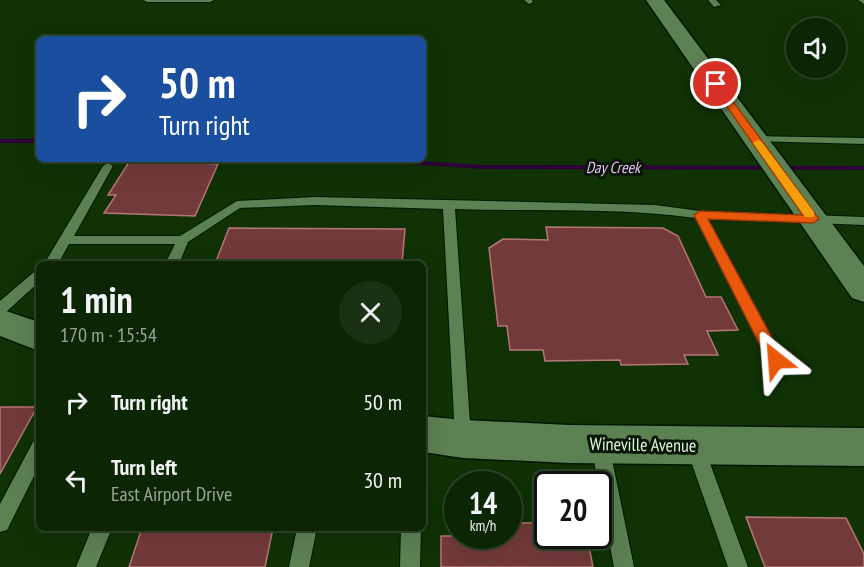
<!DOCTYPE html>
<meta charset="utf-8">
<style>
body{margin:0;font-family:"PT Sans Narrow",sans-serif;background:#1a3213;color:#f1f3f6;height:100vh;display:flex;flex-direction:column;font-size:22px;white-space:nowrap}
*{box-sizing:border-box;margin:0}
p{font-size:20px;color:#9aa59a}
.icon{flex:none;width:33px;height:33px;fill:none;stroke:currentColor;stroke-width:2;stroke-linecap:round;stroke-linejoin:round}
.map{position:relative;flex:1;overflow:hidden}
.details{position:absolute;left:36px;top:261px;width:390px;height:270px;display:flex;flex-direction:column;background:#0c2604;border-radius:9px;box-shadow:0 6px 24px #0002,0 0 0 2px #2c4326}
.details>*{flex:none}
.hud{position:absolute;left:36px;top:36px;width:390px;height:126px;border-radius:9px;box-shadow:0 6px 24px #0002,0 0 0 2px #2c4326;background:#1a4fa0;color:#fff;overflow:hidden}
.fabs{position:absolute;left:786px;top:18px;display:grid;gap:12px}
.fabs a{display:grid;place-items:center;width:60px;height:60px;border-radius:50%;background:#0c2604;box-shadow:0 6px 24px #0002,0 0 0 2px #2c4326;font-size:30px}
.speed{position:absolute;left:444px;top:471px;display:flex;gap:12px;font-size:30px;font-weight:700;text-align:center}
.speed>*{display:grid;place-content:center;width:78px;height:78px;border-radius:50%;background:#0c2604;box-shadow:0 6px 24px #0002,0 0 0 2px #2c4326;line-height:1}
.speed small{font-size:15px;font-weight:400}
.speed .limit{border:3px solid #111;border-radius:9px;background:#fff;color:#111}
.pin{position:absolute;display:grid;place-items:center;width:51px;height:51px;color:#fff;margin:-26px;border:3px solid #fff;border-radius:50%;box-shadow:0 2px 6px #0007}
.me{position:absolute;width:66px;margin:-33px;rotate:332deg;stroke-linejoin:round;filter:drop-shadow(0 0 4px #0008)}
.turn{display:flex;align-items:center;gap:21px;height:126px;padding:0 24px;font-size:27px}
.turn .icon{width:78px;height:78px;stroke-width:2.5}
.turn b{display:block;font-size:42px;line-height:51px}
.round{display:grid;place-items:center;flex:none;width:63px;height:63px;border-radius:32px;background:#1a3213}
.summary{display:flex;align-items:center;justify-content:space-between;height:102px;padding:0 24px}
h1{font-size:36px;font-weight:700;line-height:45px}
ul{padding:0;list-style:none}
li{display:flex;align-items:center;gap:18px;height:78px;padding:0 24px}
li div{flex:1}
li b{display:block;font-size:22px}
li em{font-style:normal}
.map>svg:first-child{display:block}
.lines{fill:none;stroke-linecap:round;stroke-linejoin:round}
.stream{fill:#2e0039;fill-rule:evenodd}
.building{fill:#733a3b;stroke:#b67677;stroke-width:1.5}
.service-casing{stroke:#011800;stroke-width:2}
.tertiary-casing{stroke:#011800;stroke-width:3}
.secondary-casing{stroke:#011800;stroke-width:3}
.service{fill:#5c8153;fill-rule:evenodd}
.tertiary{fill:#5c8153;fill-rule:evenodd}
.secondary{fill:#5c8153;fill-rule:evenodd}
.route{fill:#ea580c;stroke:#983908;stroke-width:1.5}
.slow{fill:#f59e0b}
.labels{text-anchor:middle;stroke-width:6;stroke-linejoin:round;paint-order:stroke}
.water-label{font-size:16px;font-style:italic;fill:#f0bffd;stroke:#081605}
.near-street-label{font-size:18px;fill:#dff4da;stroke:#081605}
</style>
<div class="map">
<svg width="864" height="567" viewBox="0 0 864 567">
<rect width="100%" height="100%" fill="#103205"/>
<g class="lines">
<path class="stream" d="M0 139H39V143H0Z
M359 159H389L483 165 864 166V170L483 169 362 161Z"/>
</g>
<path class="building" d="M131 159 218 164 195 216 104 213 116 195H108Z
M546 227 663 228 678 236 706 297H721L738 330 707 331 718 355H684L688 364 621 365 620 360 545 361 543 350H510L507 326H498L489 248 503 239 548 240Z
M229 228 405 229 402 264H215Z
M0 407H37L0 474Z
M746 517 846 518 864 554V567H765Z
M508 523H548V536H587L593 567H441V536H508Z
M142 528H273L265 567H129Z"/>
<g class="lines">
<defs>
<path id="service" d="M143 0H214L210 2H147Z
M524 0H532L533 2 529 4Z
M708 0H716L721 5 714 7Z
M858 0H864V4Z
M755 136 864 138V144L751 141V137Z
M108 163 113 166 74 236H180L237 201 315 197 655 205 700 211 864 217V225L708 219 784 361 781 365 776 367 771 365 696 218C616 207 536 212 455 209L471 437 469 442 463 445 457 442 455 437 443 209 315 205 240 208 188 242 179 264H165L175 244H69L58 264H44L103 166Z
M39 270V282L5 313 0 314V301L34 272Z
M600 437 606 440 609 445 634 567H614L591 445 594 440Z
M695 439 701 442 704 447 748 567H728L686 447 689 442Z
M39 440V466L7 530 0 532V504L33 442Z
M92 528H112L96 567H76Z
M297 528H317L309 567H289Z
M401 528H421L420 567H400Z"/>
<path id="tertiary" d="M0 309 39 322V351L0 336Z
M423 416 463 420 569 425 864 428V466L569 463 463 458 423 452Z"/>
<path id="secondary" d="M646 0H664L864 266V302L852 298Z"/>
</defs>
<use href="#service" class="service-casing"/>
<use href="#tertiary" class="tertiary-casing"/>
<use href="#secondary" class="secondary-casing"/>
<use href="#service" class="service"/>
<use href="#tertiary" class="tertiary"/>
<use href="#secondary" class="secondary"/>
</g>
<path class="route" d="M712 82H719L819 219 813 223 708 219 784 360 781 365 776 367 770 365 694 215 700 211 803 215 711 84Z"/>
<path class="slow" d="M758 140 761 141 814 212V217H805L753 143Z"/>
<g class="labels">
<g class="water-label">
<text x="613" y="173">Day Creek</text>
</g>
<g class="near-street-label">
<text transform="translate(643 445) rotate(1)" y="6">Wineville Avenue</text>
</g>
</g>
</svg>
<div class="fabs">
<a><svg class="icon" aria-label="sound" viewBox="0 0 24 24"><path d="M4 9h4l5-4v14l-5-4H4zM17 9q2 3 0 6"/></svg></a>
</div>
<div class="speed"><div>14<small>km/h</small></div><div class="limit">20</div></div>
<div class="pin" style="left:716px;top:84px;background:#d93025"><svg class="icon" aria-label="arrive" viewBox="0 0 24 24"><path d="M6 21V4h12l-3 4 3 4H6"/></svg></div>
<svg class="me" style="left:776px;top:360px" viewBox="-20 -20 40 40"><path d="M0-17L14 15 0 8-14 15z" fill="#ea580c" stroke="#fff" stroke-width="4"/></svg>
<div class="hud">
<div class="turn"><svg class="icon" aria-label="right" viewBox="0 0 24 24"><path d="M7 20v-9h11M14 6l5 5-5 5"/></svg><div><b>50 m</b>Turn right</div></div>
</div>
<section class="details">
<div class="summary"><div><h1>1 min</h1><p>170 m · 15:54</p></div><a class="round"><svg class="icon" aria-label="close" viewBox="0 0 24 24"><path d="M6 6l12 12M18 6L6 18"/></svg></a></div>
<ul>
<li><svg class="icon" aria-label="right" viewBox="0 0 24 24"><path d="M7 20v-9h11M14 6l5 5-5 5"/></svg><div><b>Turn right</b></div><em>50 m</em></li>
<li><svg class="icon" aria-label="left" viewBox="0 0 24 24"><path d="M17 20v-9H6M10 6l-5 5 5 5"/></svg><div><b>Turn left</b><p>East Airport Drive</p></div><em>30 m</em></li>
</ul>
</section>
</div>
